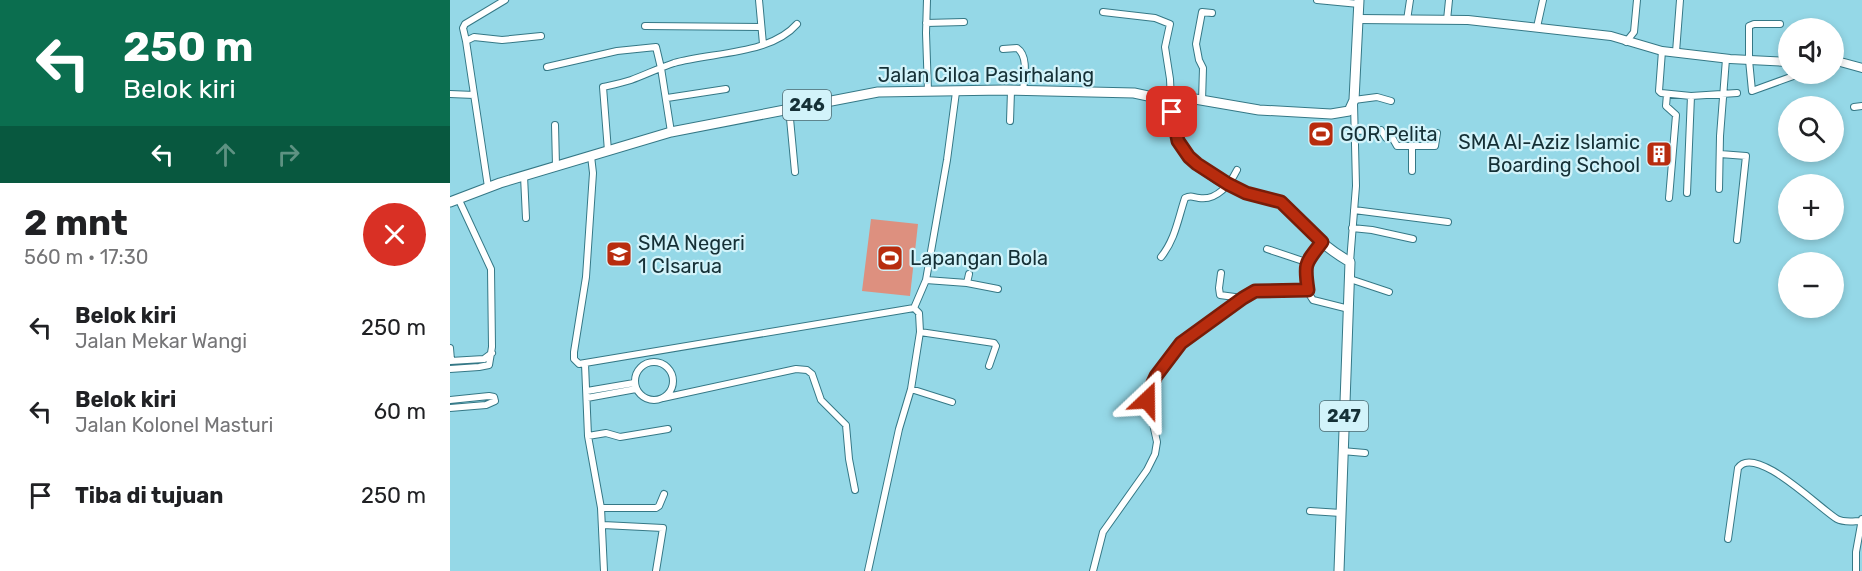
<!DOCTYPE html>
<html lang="id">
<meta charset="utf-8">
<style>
body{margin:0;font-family:Rubik,sans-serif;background:#f2f2f2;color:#202124;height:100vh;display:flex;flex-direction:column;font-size:22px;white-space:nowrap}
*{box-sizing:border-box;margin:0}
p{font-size:20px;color:#757577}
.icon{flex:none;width:33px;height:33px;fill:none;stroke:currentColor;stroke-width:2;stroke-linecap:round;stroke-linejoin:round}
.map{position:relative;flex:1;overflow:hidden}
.side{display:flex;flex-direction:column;background:#fff;width:450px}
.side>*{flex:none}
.hud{background:#0b6e4f;color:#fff;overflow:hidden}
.buttons{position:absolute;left:1328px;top:18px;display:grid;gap:12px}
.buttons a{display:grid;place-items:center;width:66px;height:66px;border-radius:50%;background:#fff;box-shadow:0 3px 9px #0003;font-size:30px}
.pin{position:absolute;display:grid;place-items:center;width:51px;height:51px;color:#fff;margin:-26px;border-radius:12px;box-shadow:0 3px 9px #0006}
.me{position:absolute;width:66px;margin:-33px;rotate:23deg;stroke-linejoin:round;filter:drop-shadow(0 0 4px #0008)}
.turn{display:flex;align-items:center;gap:21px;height:126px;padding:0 24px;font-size:27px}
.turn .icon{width:78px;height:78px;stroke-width:2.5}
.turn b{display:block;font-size:42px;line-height:51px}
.lanes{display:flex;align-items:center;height:57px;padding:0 24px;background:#0003;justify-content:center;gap:30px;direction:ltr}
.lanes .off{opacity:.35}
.round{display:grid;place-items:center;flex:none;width:63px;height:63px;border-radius:32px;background:#f2f2f2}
.head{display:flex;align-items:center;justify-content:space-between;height:102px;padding:0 24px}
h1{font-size:36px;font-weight:700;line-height:45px}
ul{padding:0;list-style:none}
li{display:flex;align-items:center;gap:18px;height:84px;padding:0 24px}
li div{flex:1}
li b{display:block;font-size:22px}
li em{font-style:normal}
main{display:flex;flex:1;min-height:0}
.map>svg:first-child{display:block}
.garden{fill:#dd907f}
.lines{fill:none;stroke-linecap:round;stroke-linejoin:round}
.minor-casing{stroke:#357886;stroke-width:8}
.tertiary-casing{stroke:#357886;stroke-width:10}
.primary-casing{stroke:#357886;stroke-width:11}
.minor{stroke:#fff;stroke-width:6}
.tertiary{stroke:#fff;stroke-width:8}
.primary{stroke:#fff;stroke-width:9}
.route-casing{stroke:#781d09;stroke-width:15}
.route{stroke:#b82c0e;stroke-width:10}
.labels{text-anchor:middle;stroke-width:4.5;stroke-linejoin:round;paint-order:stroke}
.shield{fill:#d2f3fa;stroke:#4e6a71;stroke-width:1.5}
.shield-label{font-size:18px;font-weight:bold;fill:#153036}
.street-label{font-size:20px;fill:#153036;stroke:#d2f3fa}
.poi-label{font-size:20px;fill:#153036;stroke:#d2f3fa;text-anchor:start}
</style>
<main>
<section class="side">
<div class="hud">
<div class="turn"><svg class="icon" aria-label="left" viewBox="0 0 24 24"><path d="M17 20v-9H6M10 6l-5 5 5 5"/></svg><div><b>250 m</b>Belok kiri</div></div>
<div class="lanes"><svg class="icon" aria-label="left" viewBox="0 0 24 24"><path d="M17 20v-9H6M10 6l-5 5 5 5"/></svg><svg class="icon off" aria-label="ahead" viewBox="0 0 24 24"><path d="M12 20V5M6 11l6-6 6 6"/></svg><svg class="icon off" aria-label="right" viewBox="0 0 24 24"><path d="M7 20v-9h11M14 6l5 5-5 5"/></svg></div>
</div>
<div class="head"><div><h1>2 mnt</h1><p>560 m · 17:30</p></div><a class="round" style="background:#d93025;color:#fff"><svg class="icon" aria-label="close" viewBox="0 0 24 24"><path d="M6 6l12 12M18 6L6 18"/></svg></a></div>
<ul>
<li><svg class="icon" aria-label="left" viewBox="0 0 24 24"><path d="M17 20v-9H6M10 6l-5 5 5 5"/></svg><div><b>Belok kiri</b><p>Jalan Mekar Wangi</p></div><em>250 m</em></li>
<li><svg class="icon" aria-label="left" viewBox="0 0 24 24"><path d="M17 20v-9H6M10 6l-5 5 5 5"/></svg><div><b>Belok kiri</b><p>Jalan Kolonel Masturi</p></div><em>60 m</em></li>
<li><svg class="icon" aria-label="arrive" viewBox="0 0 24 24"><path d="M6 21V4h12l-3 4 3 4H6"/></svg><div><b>Tiba di tujuan</b></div><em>250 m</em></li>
</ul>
</section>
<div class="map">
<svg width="1412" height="571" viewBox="0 0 1412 571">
<rect width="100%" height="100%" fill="#95d8e7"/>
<path class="garden" d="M421 219 468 224 460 296 412 291Z"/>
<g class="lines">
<defs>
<path id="minor" d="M309 0 313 44
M477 0 476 33 478 91
M867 0 909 4
M653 12 705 18 720 24 715 47 720 79 721 101
M957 20 960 0
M997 20 999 0
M476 23 514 22
M1330 24H1304L1299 26V60L1302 91 1349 74
M195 26 311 27
M1087 27 1093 0
M16 41 13 28 15 24 55 0
M1176 42 1184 32 1187 0
M553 49 567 48C579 56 574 78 573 91
M1212 51 1209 91 1211 93 1241 96 1287 93
M1226 52 1230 0
M97 67 167 51 206 47 211 68 221 132
M0 94 24 95
M1217 94 1216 106 1226 115 1219 198
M217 98 276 89
M904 100 927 97 941 101
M752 101 753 68 749 60 746 44 752 12 762 13
M1404 107 1412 106
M339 108 345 172
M560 121 561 91
M105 125 106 166
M904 131 931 130 936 138 943 139 947 146H985L987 133
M962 146V171
M158 151 153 87C162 85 172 83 181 80 195 75 209 68 224 63 262 52 320 55 347 24
M1270 154 1296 156 1287 240
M141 156 143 173 136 277 124 352V359L129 364 464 308 469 313 470 332 461 389 449 429 418 571
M74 176 76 218
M38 187 16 41 24 37 52 40 91 36
M1269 189 1270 136 1276 59
M1237 193 1241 96
M904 210 998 222
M902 228 922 230 963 239
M872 242C867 248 859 255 856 262 851 273 857 292 863 300L899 309
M817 249 856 262
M711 257C725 240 728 219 735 198 741 195 742 197 749 198 767 201 780 184 787 170
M900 262 906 186 904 103
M771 273 769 288 770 295 792 298
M900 279 939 292
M476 280 517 283 519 274
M517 283 548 289
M464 308 476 280 497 160 506 92
M470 332 544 343 546 346 539 366
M0 348 1 360
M0 361 34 359 42 353
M185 381a19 19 0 1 1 38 0a19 19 0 1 1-38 0Z
M135 364 138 436 151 508 154 571
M0 369 29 367 39 365 42 347 41 269 8 198
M461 389 502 402
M137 391 184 383
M137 398 186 389
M213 398 346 369 357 370 362 374 371 400 396 425 399 459 405 490
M0 400 39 396 44 397 45 401 36 405 0 408
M138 436 156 433 170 437 218 429
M892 451 915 453
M151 508H206L209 506 214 494
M860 511 891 513
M153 525 213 528 206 571
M1278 539 1288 468C1305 443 1370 509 1387 519 1394 523 1404 521 1411 521
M643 571 653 532 697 470 705 454 707 442 697 397 706 376 731 343 801 293 858 290
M1406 571V552L1412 519"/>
<path id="tertiary" d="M908 19 1018 20 1161 36 1212 51 1280 59 1338 62
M1383 60 1412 68"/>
<path id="primary" d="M726 102C720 110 722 119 723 128 730 160 775 188 805 196 813 198 823 198 831 202 839 206 844 216 850 222 865 238 881 251 900 262L889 571
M0 202 50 183 221 132 428 92 554 90 684 93 726 102 745 99 809 110 881 114 899 111 904 100 909 0"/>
</defs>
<use href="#minor" class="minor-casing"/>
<use href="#tertiary" class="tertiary-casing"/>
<use href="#primary" class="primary-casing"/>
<use href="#minor" class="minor"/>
<use href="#tertiary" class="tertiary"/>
<use href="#primary" class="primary"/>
</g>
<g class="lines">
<defs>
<path id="route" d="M697 400 701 387 706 376 731 343 793 298 805 291 858 290C854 263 855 264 872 242L831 202 796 193 778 184 747 164 739 157 728 141 722 112"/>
</defs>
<use href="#route" class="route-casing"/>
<use href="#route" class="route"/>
</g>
<defs>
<symbol id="stadium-square" viewBox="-11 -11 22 22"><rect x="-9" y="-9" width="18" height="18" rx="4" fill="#b82c0e" stroke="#d2f3fa"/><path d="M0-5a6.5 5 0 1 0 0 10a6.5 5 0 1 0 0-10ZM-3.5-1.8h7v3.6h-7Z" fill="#fff"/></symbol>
<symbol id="building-square" viewBox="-11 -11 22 22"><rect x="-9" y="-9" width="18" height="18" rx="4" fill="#b82c0e" stroke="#d2f3fa"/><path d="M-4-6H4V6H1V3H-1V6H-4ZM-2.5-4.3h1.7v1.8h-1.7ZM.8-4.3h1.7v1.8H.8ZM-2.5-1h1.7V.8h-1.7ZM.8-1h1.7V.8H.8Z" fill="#fff"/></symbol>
<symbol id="school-square" viewBox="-11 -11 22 22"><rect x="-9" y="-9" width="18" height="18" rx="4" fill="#b82c0e" stroke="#d2f3fa"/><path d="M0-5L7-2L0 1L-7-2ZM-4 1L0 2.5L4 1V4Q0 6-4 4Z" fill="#fff"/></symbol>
</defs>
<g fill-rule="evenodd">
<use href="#stadium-square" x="856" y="119" width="30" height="30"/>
<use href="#building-square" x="1194" y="139" width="30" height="30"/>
<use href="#school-square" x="154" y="239" width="30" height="30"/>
<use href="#stadium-square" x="425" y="243" width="30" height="30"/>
</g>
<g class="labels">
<g class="shield">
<rect x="333" y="90" width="48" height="30" rx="4.5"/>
<rect x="870" y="401" width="48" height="30" rx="4.5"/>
</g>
<g class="shield-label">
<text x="357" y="111">246</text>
<text x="894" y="422">247</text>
</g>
<g class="street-label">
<text x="536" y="82">Jalan Ciloa Pasirhalang</text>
</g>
<g class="poi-label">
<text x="890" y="141">GOR Pelita</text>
<text x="1190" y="149" text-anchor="end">SMA Al-Aziz Islamic<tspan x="1190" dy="23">Boarding School</tspan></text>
<text x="188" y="250">SMA Negeri<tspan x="188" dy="23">1 CIsarua</tspan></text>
<text x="460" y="265">Lapangan Bola</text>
</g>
</g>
</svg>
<div class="buttons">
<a><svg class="icon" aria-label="sound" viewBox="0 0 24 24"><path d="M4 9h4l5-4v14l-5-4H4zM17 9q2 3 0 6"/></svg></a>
<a><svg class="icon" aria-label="search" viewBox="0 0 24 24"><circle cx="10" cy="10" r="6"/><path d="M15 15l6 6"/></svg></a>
<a>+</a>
<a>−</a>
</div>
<div class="pin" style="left:722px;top:112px;background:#d93025"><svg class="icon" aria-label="arrive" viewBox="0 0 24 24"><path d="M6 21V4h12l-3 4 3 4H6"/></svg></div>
<svg class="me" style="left:697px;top:400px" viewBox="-20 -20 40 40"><path d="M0-17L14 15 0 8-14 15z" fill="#b82c0e" stroke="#fff" stroke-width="4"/></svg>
</div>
</main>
